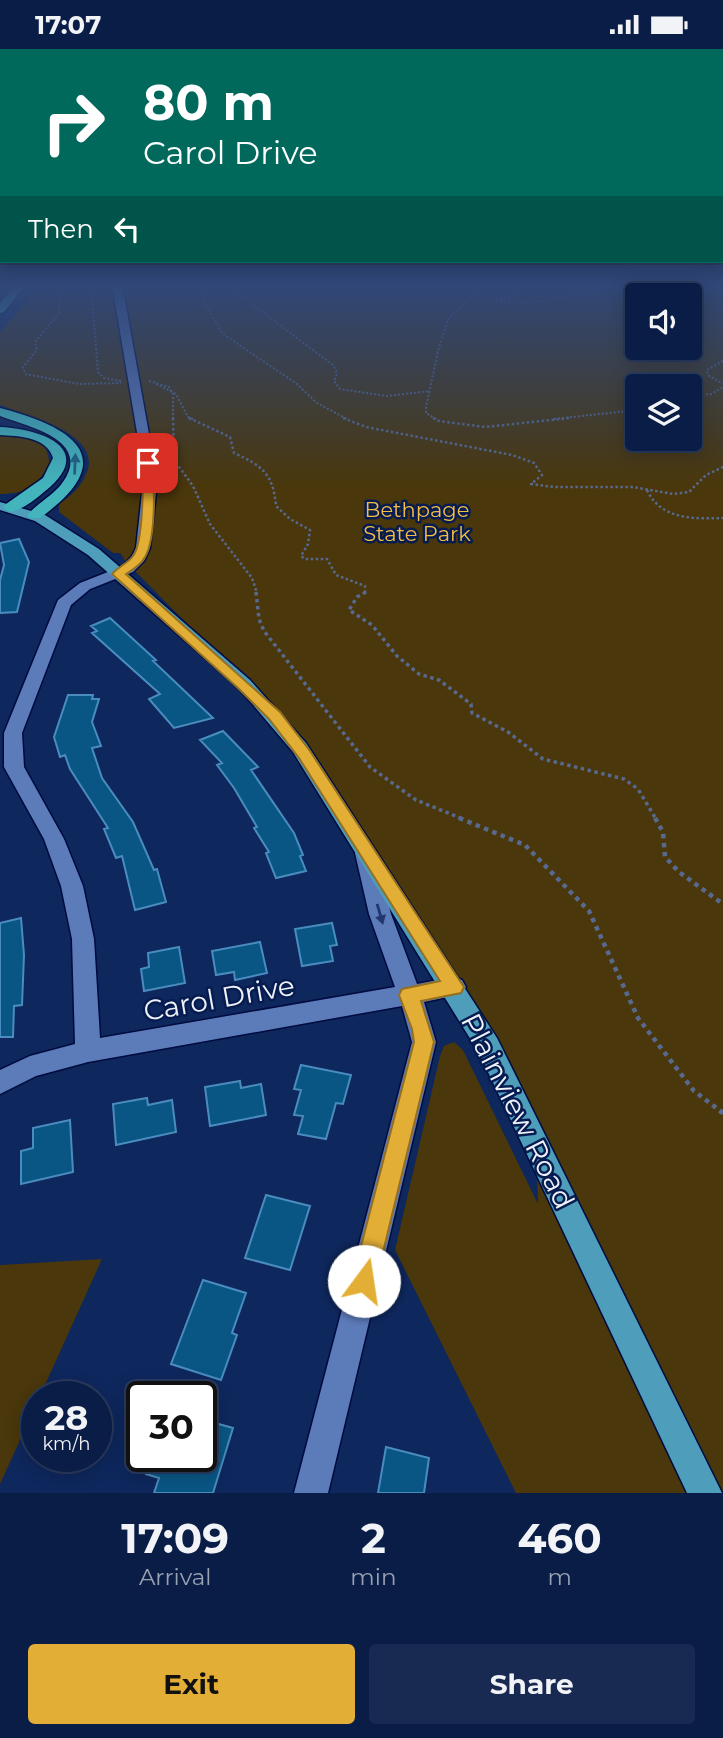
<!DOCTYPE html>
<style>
body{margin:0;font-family:Montserrat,sans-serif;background:#182a51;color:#f1f3f6;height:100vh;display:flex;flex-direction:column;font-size:26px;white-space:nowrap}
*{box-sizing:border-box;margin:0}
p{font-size:23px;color:#99a2b3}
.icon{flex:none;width:38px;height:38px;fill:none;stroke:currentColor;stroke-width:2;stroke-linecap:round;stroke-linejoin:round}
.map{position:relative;height:1444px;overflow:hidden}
.side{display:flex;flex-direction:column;background:#0a1d46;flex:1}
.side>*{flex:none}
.banner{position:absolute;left:0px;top:0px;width:724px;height:214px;box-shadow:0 4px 18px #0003,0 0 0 2px #2a3b5f;background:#00695c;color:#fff;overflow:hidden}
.fabs{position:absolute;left:625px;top:234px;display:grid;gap:14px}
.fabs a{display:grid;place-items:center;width:77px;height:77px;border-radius:7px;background:#0a1d46;box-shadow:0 4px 18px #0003,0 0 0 2px #2a3b5f;font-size:35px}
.speed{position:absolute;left:21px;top:1332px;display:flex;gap:14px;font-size:35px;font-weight:700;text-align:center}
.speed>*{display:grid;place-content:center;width:91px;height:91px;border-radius:50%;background:#0a1d46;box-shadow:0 4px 18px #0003,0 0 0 2px #2a3b5f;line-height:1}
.speed small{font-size:18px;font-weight:400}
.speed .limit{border:4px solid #111;border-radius:10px;background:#fff;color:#111}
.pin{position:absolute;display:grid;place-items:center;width:60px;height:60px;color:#fff;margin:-30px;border-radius:14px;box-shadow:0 4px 10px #0006}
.me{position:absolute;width:77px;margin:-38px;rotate:14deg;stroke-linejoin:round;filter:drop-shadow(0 0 5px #0008)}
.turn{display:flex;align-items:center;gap:24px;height:147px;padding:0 28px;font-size:32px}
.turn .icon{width:91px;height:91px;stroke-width:2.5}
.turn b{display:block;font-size:49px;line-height:60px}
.then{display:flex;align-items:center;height:66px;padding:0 28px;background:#0003;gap:14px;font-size:26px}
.eta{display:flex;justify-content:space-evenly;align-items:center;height:119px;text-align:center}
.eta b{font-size:42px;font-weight:700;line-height:49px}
.primary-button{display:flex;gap:14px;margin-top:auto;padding:14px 28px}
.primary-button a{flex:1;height:80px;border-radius:7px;background:#e3ae35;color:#111;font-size:28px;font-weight:700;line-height:80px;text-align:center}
.primary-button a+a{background:#182a51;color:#f1f3f6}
.status{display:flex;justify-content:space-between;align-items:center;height:49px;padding:0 35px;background:#0a1d46;direction:ltr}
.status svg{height:19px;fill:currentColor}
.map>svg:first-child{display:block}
.green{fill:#4a370b;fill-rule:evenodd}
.building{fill:#095684;stroke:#4a8cbe;stroke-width:2}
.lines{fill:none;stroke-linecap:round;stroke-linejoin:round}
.minor-casing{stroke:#000b40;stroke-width:3}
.primary-casing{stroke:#000b40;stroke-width:3}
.motorway-casing{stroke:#000b40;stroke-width:3}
.path-far4{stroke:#57698f;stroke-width:2;stroke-dasharray:2 2;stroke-linecap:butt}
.path-far3{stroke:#57698f;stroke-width:2.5;stroke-dasharray:2.5 2.5;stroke-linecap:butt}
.path-far2{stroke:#57698f;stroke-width:3.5;stroke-dasharray:3.5 3.5;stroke-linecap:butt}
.path-far1{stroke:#57698f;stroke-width:4.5;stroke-dasharray:4.5 4.5;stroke-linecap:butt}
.path{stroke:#57698f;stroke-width:5;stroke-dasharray:5 5;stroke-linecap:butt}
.minor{fill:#5c7bb9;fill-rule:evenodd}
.primary{fill:#4d9dbb;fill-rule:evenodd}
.motorway{fill:#43b3bc;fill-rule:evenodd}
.oneway{fill:#216081}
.oneway2{fill:#203870}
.route{fill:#e3ae35;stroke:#947122;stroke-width:2}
.labels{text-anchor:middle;stroke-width:5;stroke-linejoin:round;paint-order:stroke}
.far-park-label{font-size:21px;fill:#f3bc43;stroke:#061c51}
.near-street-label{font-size:28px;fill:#eff3f9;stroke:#061c51}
</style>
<div class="status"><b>17:07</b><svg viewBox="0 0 49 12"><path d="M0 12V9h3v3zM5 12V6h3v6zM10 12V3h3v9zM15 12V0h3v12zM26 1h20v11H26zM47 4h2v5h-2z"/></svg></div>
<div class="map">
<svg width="723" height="1444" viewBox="0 0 723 1444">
<rect width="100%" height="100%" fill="#0e275d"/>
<path class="green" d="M40 235H723V1444H516L395 1201 440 1007 444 997 454 993 463 1001 538 1155 536 1094 296 685 126 513 120 504H113L59 463V455C72 446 81 438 87 423 102 384 26 366 0 356V283ZM637 247H690V299H637ZM637 338H690V390H637Z
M0 387 25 388 45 396 50 415C36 437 27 445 0 445Z
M102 1210 40 1347 37 1348V1354L0 1435V1216Z"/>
<path class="building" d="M19 490 29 513 17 563 0 564V531L4 516 0 494Z
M110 569 156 611 153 612 213 669 174 679 149 650 160 645 92 584 97 582 91 577Z
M68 646H93L92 650H99L92 673 101 697 92 699 102 729 133 773 154 821 157 820 166 853 135 861 122 807 116 809 104 780 108 779 70 720 65 706 60 708 54 688Z
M223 682 258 718 251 721 294 784 303 806 300 807 306 822 276 829 266 804 269 803 254 779 257 778 234 739 217 716 222 714 200 691Z
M21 869 24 906 22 956 14 957 13 988H0V874Z
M332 874 337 896 330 897 333 912 302 917 295 880Z
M260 893 267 924 235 931 234 923 216 926 212 902Z
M179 898 185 934 144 942 141 920 149 918 148 904Z
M301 1016 351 1026 343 1055 336 1054 326 1090 298 1085 303 1067 294 1066 301 1041 294 1040Z
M240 1032 241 1039 261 1035 266 1066 210 1077 205 1038Z
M147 1049 148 1056 172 1051 176 1083 116 1096 113 1055Z
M70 1071 73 1123 21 1135V1102L33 1099V1079Z
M266 1146 310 1157 290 1221 245 1209Z
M203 1231 246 1244 232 1284 237 1286 221 1331 171 1315Z
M201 1370 233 1379 213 1444H154L159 1429 146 1425 152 1407H201Z
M386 1398 429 1409 424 1444H378Z"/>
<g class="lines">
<defs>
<path id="minor" d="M112 235H122L154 413 156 444 150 499 144 512 133 523 90 540 71 556 22 684 24 718 64 790 83 837 94 890 100 989 395 938 369 865 355 804 358 799 365 796 372 799 375 804 391 865 417 935 454 928 462 931 466 938 462 945 424 953 436 993 328 1444H294L412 993 402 957 88 1013 36 1027 0 1045V1021L30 1007 75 995 72 890 61 837 44 790 4 718V684L58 551 80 534 123 517 132 507 136 499 142 444V413Z"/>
<path id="primary" d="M0 453 45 466 99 500 250 631 306 694 497 989 722 1444H687L479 1004 293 703 238 638 88 506 35 472 0 461Z"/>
<path id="motorway" d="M16 235H27L4 263 0 264V254Z
M0 359C73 378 123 409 40 469H30L27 466C37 455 50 448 60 437 96 392 30 378 0 367Z
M0 378C42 380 98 400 44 443 35 451 23 460 11 463L6 461 3 458 6 455 43 429 53 409C47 388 19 387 0 386Z"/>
</defs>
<use href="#minor" class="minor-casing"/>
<use href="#primary" class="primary-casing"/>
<use href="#motorway" class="motorway-casing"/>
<path class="path-far4" d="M70 235 60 247 59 264 35 293 37 301 23 318 25 325 79 335 121 334
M91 235 98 323 104 329 121 332
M200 235 203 251 223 285 297 335 317 354 347 370
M233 235 236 243 333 316 337 324 334 332 340 340 387 347 430 342
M523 235 515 247 493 251C533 260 579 243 619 235
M723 312 707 321 708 326 723 335
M149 332 169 338 173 345V370
M156 335 176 345 188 368 193 370
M690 347 711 345 723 338
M436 370 426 364V358L438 302 448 270 483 235
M554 370 637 361"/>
<path class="path-far3" d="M173 369 174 411 193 437 210 475 252 529 257 544
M189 369 230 388 234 404C263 417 273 425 276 457L290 470 310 481 308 495 301 507 305 510H327L336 526 365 537V544
M343 369 366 378 512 406 534 414 542 426 531 435 554 438H633L673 445 689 443 706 426 723 418
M433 369 439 372 485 378 570 369
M647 441C661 471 694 470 723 469"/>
<path class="path-far2" d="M256 543 259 570 264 582 370 718 416 751 463 770
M366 543 357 548 349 561 372 576 397 607 419 625 439 631 471 655 472 664 508 683 543 710 624 730 638 740 656 770"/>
<path class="path-far1" d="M459 769 525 796 589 862 638 969 694 1042 723 1064
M655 769 663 783 665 808 679 823 723 855"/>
<path class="path" d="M720 1062 723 1064"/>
<use href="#minor" class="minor"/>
<use href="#primary" class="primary"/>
<use href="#motorway" class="motorway"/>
</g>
<defs><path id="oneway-solid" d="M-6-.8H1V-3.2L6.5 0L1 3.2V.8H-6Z" transform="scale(1.75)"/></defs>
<use class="oneway" href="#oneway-solid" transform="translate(75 415) rotate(-88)"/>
<use class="oneway2" href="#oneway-solid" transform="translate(380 865) rotate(74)"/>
<linearGradient id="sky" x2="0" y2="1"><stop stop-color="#081533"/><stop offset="0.54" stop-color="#304778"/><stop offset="1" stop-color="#304778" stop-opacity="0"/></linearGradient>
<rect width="723" height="438" fill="url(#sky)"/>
<path class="route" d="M148 410 153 414C154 436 157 494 143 511 139 517 132 521 126 525L280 663 310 702 464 938 461 944 421 952 434 993 376 1232 373 1240 364 1244 355 1240 352 1232 414 993 412 980 399 946 402 940 440 932 299 709 269 670 238 639 112 525C118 518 128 514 133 507 144 493 143 432 143 414Z"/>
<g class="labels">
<g class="far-park-label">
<text x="417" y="468">Bethpage<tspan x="417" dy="24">State Park</tspan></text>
</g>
<g class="near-street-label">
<text transform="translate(219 949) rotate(-10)" y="10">Carol Drive</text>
<text transform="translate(518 1062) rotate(63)" y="10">Plainview Road</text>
</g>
</g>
</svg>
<div class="fabs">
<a><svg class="icon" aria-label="sound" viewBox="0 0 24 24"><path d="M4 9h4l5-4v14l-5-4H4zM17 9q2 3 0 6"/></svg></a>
<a><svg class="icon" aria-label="layers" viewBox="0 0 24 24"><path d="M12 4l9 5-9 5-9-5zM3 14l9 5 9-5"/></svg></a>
</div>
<div class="speed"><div>28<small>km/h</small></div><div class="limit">30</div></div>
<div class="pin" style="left:148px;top:414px;background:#d93025"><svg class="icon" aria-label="arrive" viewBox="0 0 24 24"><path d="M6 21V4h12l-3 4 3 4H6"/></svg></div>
<svg class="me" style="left:364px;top:1232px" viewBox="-20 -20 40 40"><circle r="19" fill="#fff"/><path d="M0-13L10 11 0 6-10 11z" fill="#e3ae35"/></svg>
<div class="banner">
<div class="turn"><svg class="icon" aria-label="right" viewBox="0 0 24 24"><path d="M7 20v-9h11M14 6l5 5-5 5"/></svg><div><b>80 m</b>Carol Drive</div></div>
<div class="then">Then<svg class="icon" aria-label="left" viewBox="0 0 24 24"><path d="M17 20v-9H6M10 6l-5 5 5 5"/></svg></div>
</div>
</div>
<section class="side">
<div class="eta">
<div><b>17:09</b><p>Arrival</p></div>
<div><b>2</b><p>min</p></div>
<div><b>460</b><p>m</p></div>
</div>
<div class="primary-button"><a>Exit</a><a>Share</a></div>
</section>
